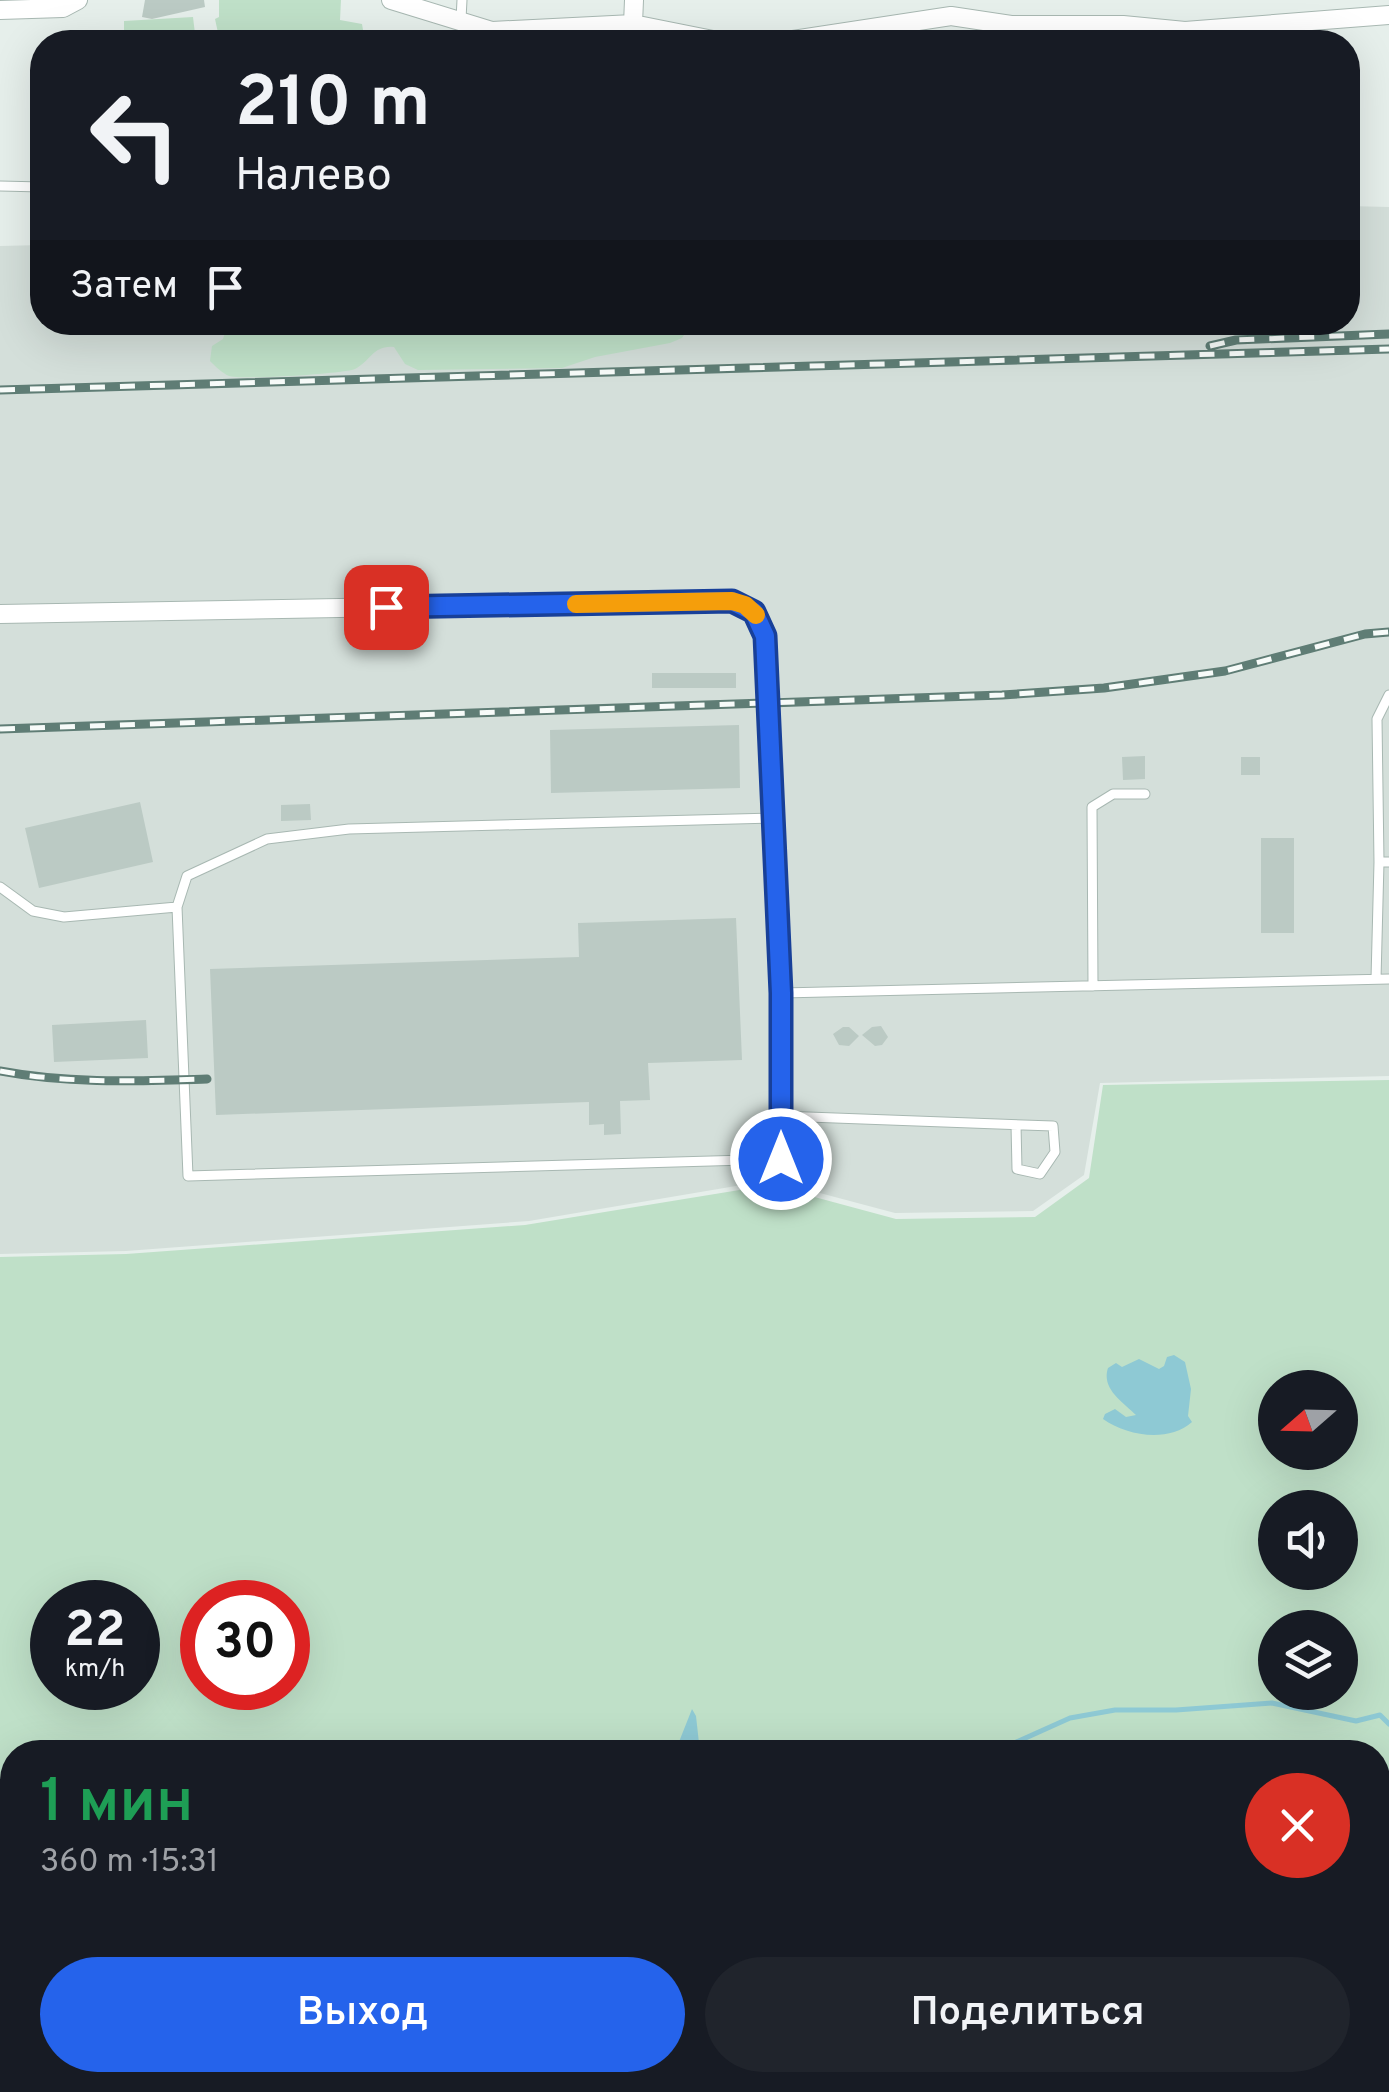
<!DOCTYPE html>
<html lang="ru">
<meta charset="utf-8">
<style>
body{margin:0;font-family:Overpass,sans-serif;background:#20242c;color:#f1f3f6;height:100vh;display:flex;flex-direction:column;font-size:38px;white-space:nowrap}
*{box-sizing:border-box;margin:0}
p{font-size:32px;color:#9ea1a6}
.icon{flex:none;width:55px;height:55px;fill:none;stroke:currentColor;stroke-width:2;stroke-linecap:round;stroke-linejoin:round}
.map{position:relative;flex:1;overflow:hidden}
.drawer{position:absolute;left:0px;top:1740px;width:1390px;height:352px;display:flex;flex-direction:column;background:#171b24;border-radius:40px 40px 0 0;box-shadow:0 10px 40px #0002}
.drawer>*{flex:none}
.guide{position:absolute;left:30px;top:30px;width:1330px;height:305px;border-radius:40px;box-shadow:0 10px 40px #0002;background:#171b24;color:#f1f3f6;overflow:hidden}
.needle{width:65px;rotate:250deg}
.controls{position:absolute;left:1258px;top:1370px;display:grid;gap:20px}
.controls a{display:grid;place-items:center;width:100px;height:100px;border-radius:50%;background:#171b24;box-shadow:0 10px 40px #0002;font-size:50px}
.speed{position:absolute;left:30px;top:1580px;display:flex;gap:20px;font-size:50px;font-weight:700;text-align:center}
.speed>*{display:grid;place-content:center;width:130px;height:130px;border-radius:50%;background:#171b24;box-shadow:0 10px 40px #0002;line-height:1}
.speed small{font-size:25px;font-weight:400}
.speed .limit{border:15px solid #d22;background:#fff;color:#111}
.pin{position:absolute;display:grid;place-items:center;width:85px;height:85px;color:#fff;margin:-42px;border-radius:20px;box-shadow:0 5px 15px #0006}
.me{position:absolute;width:110px;margin:-55px;rotate:0deg;stroke-linejoin:round;filter:drop-shadow(0 0 8px #0008)}
.turn{display:flex;align-items:center;gap:35px;height:210px;padding:0 40px;font-size:45px}
.turn .icon{width:130px;height:130px;stroke-width:2.5}
.turn b{display:block;font-size:70px;line-height:85px}
.then{display:flex;align-items:center;height:95px;padding:0 40px;background:#0003;gap:20px;font-size:38px}
.round{display:grid;place-items:center;flex:none;width:105px;height:105px;border-radius:52px;background:#20242c}
.headline{display:flex;align-items:center;justify-content:space-between;height:170px;padding:0 40px}
h1{font-size:60px;font-weight:600;line-height:75px;color:#1e9e55}
.cta{display:flex;gap:20px;margin-top:auto;padding:20px 40px}
.cta a{flex:1;height:115px;border-radius:60px;background:#2563eb;color:#fff;font-size:40px;font-weight:600;line-height:115px;text-align:center}
.cta a+a{background:#20242c;color:#f1f3f6}
.map>svg:first-child{display:block}
.built{fill:#d4dfda}
.green{fill:#bfe0c8;fill-rule:evenodd}
.water{fill:#8ec9d4}
.lines{fill:none;stroke-linecap:round;stroke-linejoin:round}
.stream{stroke:#8ec9d4;stroke-width:5}
.building{fill:#bbcac4}
.service-casing{stroke:#a8b8b2;stroke-width:11}
.minor-casing{stroke:#a8b8b2;stroke-width:20}
.service{stroke:#fff;stroke-width:9}
.minor{stroke:#fff;stroke-width:18}
.rail-casing{stroke:#5f7d75;stroke-width:9}
.rail{stroke:#f7fbf9;stroke-width:5;stroke-dasharray:15;stroke-linecap:butt}
.route-casing{stroke:#184099;stroke-width:25}
.route{stroke:#2563eb;stroke-width:18}
.slow{stroke:#f59e0b;stroke-width:18}
</style>
<div class="map">
<svg width="1389" height="2092" viewBox="0 0 1389 2092">
<rect width="100%" height="100%" fill="#e6efeb"/>
<path class="built" d="M1348 206 1389 207V1076L1100 1083 1084 1175 1033 1211 895 1213 771 1180 529 1221 126 1251 0 1254V246L42 245V322H1348Z"/>
<path class="green" d="M219 0H341L340 20 362 24 365 42H220L215 19 219 17Z
M193 17 196 42H124V21Z
M348 322H685L688 329 682 338 670 343 595 357 562 368 418 370 405 364 394 347C373 345 371 361 355 369 343 374 240 380 229 376 222 373 215 366 210 361L212 346 223 339 228 323H319L328 330 342 328Z
M1389 1080V2092H0V1257L126 1254 525 1225 770 1185 896 1219 1035 1217 1089 1178 1103 1085ZM1275 1388H1340V1452H1275ZM1275 1508H1340V1572H1275ZM52 1602H138V1688H52ZM202 1602H288V1688H202ZM1275 1628H1340V1692H1275ZM12 1752H1378V2080H12Z"/>
<path class="water" d="M1174 1355 1185 1362 1191 1389 1188 1416 1192 1422C1168 1443 1127 1436 1103 1419L1105 1414 1115 1409 1126 1417 1136 1415C1123 1402 1101 1389 1108 1368L1116 1363 1122 1367 1139 1359 1159 1369 1164 1366 1167 1357Z
M692 1709 696 1716 700 1752H675Z"/>
<g class="lines">
<path class="stream" d="M1006 1752 1012 1744 1070 1718 1115 1710H1176L1272 1703 1356 1721 1380 1715 1389 1724"/>
</g>
<path class="building" d="M145 0H204L205 7 152 19 142 17Z
M652 673H736V688H652Z
M739 725 740 788 551 793 550 730Z
M1145 756V779L1123 780 1122 757Z
M1241 757H1260V775H1241Z
M140 802 153 862 39 888 25 828Z
M310 804 311 820 281 821V805Z
M1261 838H1294V933H1261Z
M736 918 742 1060 648 1063 650 1100 620 1101 621 1134 604 1135V1124L589 1125V1102L216 1115 210 969 579 957 578 923Z
M146 1020 148 1058 54 1062 52 1025Z
M881 1026 888 1037 882 1045 875 1046 862 1035 872 1027Z
M843 1027H849L859 1036 849 1046 839 1045 833 1034Z"/>
<g class="lines">
<defs>
<path id="service" d="M461 19 462 0
M0 186 42 187
M773 818 349 829 267 839 187 876 177 907 188 1176 781 1159
M1379 862 1377 719 1389 695
M0 887 33 911 64 917 177 907
M1376 979 1379 862H1389
M1093 986 1092 807 1113 794H1145
M782 993 1389 979
M781 1116 1053 1126 1055 1152 1040 1174 1017 1169 1016 1125"/>
<path id="minor" d="M391 0 492 31 633 24 713 40 766 42
M0 10 63 8 78 0
M633 24 634 0
M780 42 951 16 1011 25H1123L1185 31 1389 15
M0 614 732 601C751 607 759 616 765 635L781 993V1159"/>
</defs>
<use href="#service" class="service-casing"/>
<use href="#minor" class="minor-casing"/>
<use href="#service" class="service"/>
<use href="#minor" class="minor"/>
<defs>
<path id="rail" d="M1210 346 1236 340 1389 334
M0 390 1389 349
M0 729 1002 695 1104 688 1225 671 1365 634 1389 632
M0 1071C69 1084 137 1081 207 1079"/>
</defs>
<use href="#rail" class="rail-casing"/>
<use href="#rail" class="rail"/>
</g>
<g class="lines">
<defs>
<path id="route" d="M386 607 732 601 754 612 765 636 781 993V1159"/>
</defs>
<use href="#route" class="route-casing"/>
<use href="#route" class="route"/>
<path class="slow" d="M576 604 732 601 745 605 756 615"/>
</g>
</svg>
<div class="controls">
<a><svg class="needle" viewBox="-14 -14 28 28"><path d="M0-13l5 13h-10z" fill="#e53935"/><path d="M0 13l5-13h-10z" fill="#9ea1a6"/></svg></a>
<a><svg class="icon" aria-label="sound" viewBox="0 0 24 24"><path d="M4 9h4l5-4v14l-5-4H4zM17 9q2 3 0 6"/></svg></a>
<a><svg class="icon" aria-label="layers" viewBox="0 0 24 24"><path d="M12 4l9 5-9 5-9-5zM3 14l9 5 9-5"/></svg></a>
</div>
<div class="speed"><div>22<small>km/h</small></div><div class="limit">30</div></div>
<div class="pin" style="left:386px;top:607px;background:#d93025"><svg class="icon" aria-label="arrive" viewBox="0 0 24 24"><path d="M6 21V4h12l-3 4 3 4H6"/></svg></div>
<svg class="me" style="left:781px;top:1159px" viewBox="-20 -20 40 40"><circle r="17" fill="#2563eb" stroke="#fff" stroke-width="3"/><path d="M0-11L8 9 0 5-8 9z" fill="#fff"/></svg>
<div class="guide">
<div class="turn"><svg class="icon" aria-label="left" viewBox="0 0 24 24"><path d="M17 20v-9H6M10 6l-5 5 5 5"/></svg><div><b>210 m</b>Налево</div></div>
<div class="then">Затем<svg class="icon" aria-label="arrive" viewBox="0 0 24 24"><path d="M6 21V4h12l-3 4 3 4H6"/></svg></div>
</div>
<section class="drawer">
<div class="headline"><div><h1>1 мин</h1><p>360 m · 15:31</p></div><a class="round" style="background:#d93025;color:#fff"><svg class="icon" aria-label="close" viewBox="0 0 24 24"><path d="M6 6l12 12M18 6L6 18"/></svg></a></div>
<div class="cta"><a>Выход</a><a>Поделиться</a></div>
</section>
</div>
